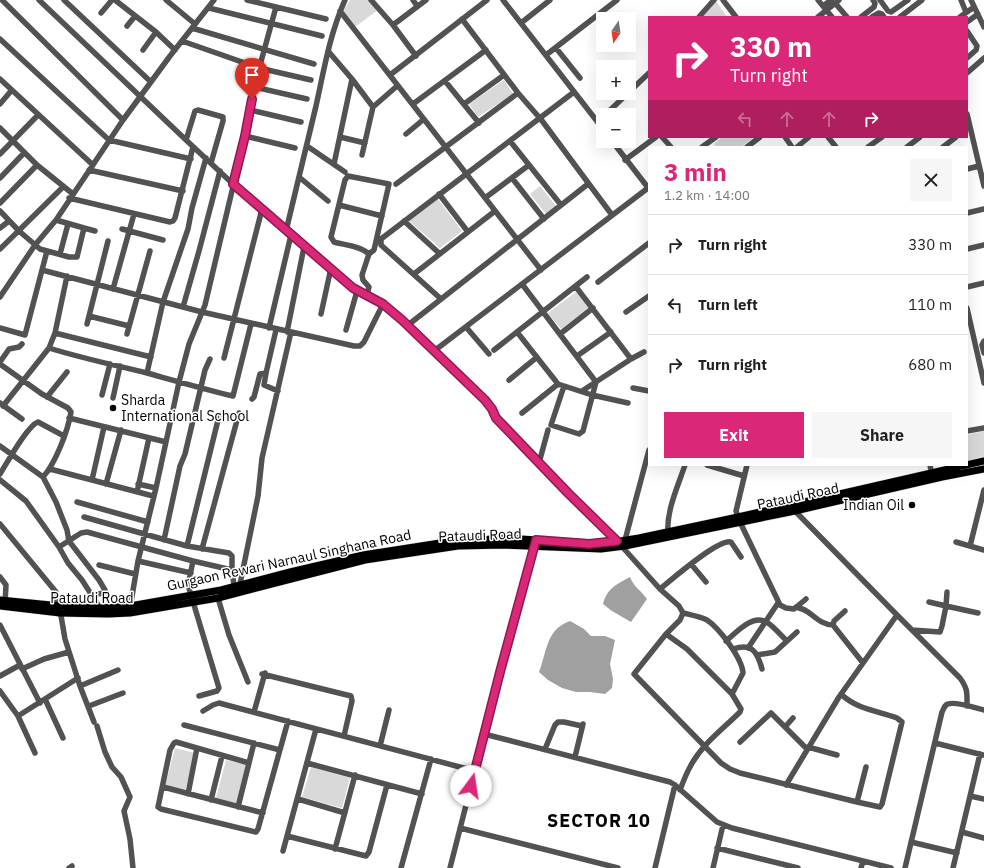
<!DOCTYPE html>
<meta charset="utf-8">
<style>
body{margin:0;font-family:"IBM Plex Sans",sans-serif;background:#f6f6f6;color:#202124;height:100vh;display:flex;flex-direction:column;font-size:15px;white-space:nowrap}
*{box-sizing:border-box;margin:0}
p{font-size:13px;color:#757577}
.icon{flex:none;width:22px;height:22px;fill:none;stroke:currentColor;stroke-width:2;stroke-linecap:round;stroke-linejoin:round}
.map{position:relative;flex:1;overflow:hidden}
.panel{position:absolute;left:648px;top:146px;width:320px;height:320px;display:flex;flex-direction:column;background:#fff;border-radius:0px;box-shadow:0 4px 16px #0002}
.panel>*{flex:none}
.top-card{position:absolute;left:648px;top:16px;width:320px;height:122px;border-radius:0px;box-shadow:0 4px 16px #0002;background:#db2777;color:#fff;overflow:hidden}
.needle{width:26px;rotate:193deg}
.tools{position:absolute;left:596px;top:12px;display:grid;gap:8px}
.tools a{display:grid;place-items:center;width:40px;height:40px;border-radius:0px;background:#fff;box-shadow:0 4px 16px #0002;font-size:20px}
.pin{position:absolute;display:grid;place-items:center;width:34px;height:34px;color:#fff;margin:-41px -17px;border-radius:50% 50% 50% 0;rotate:-45deg;box-shadow:0 0 4px #0007}
.pin .icon{rotate:45deg}
.me{position:absolute;width:44px;margin:-22px;rotate:14deg;stroke-linejoin:round;filter:drop-shadow(0 0 3px #0008)}
.turn{display:flex;align-items:center;gap:14px;height:84px;padding:0 16px;font-size:18px}
.turn .icon{width:52px;height:52px;stroke-width:2.5}
.turn b{display:block;font-size:28px;line-height:34px}
.lanes{display:flex;align-items:center;height:38px;padding:0 16px;background:#0003;justify-content:center;gap:20px;direction:ltr}
.lanes .off{opacity:.35}
.round{display:grid;place-items:center;flex:none;width:42px;height:42px;border-radius:0px;background:#f6f6f6}
.headline{display:flex;align-items:center;justify-content:space-between;height:68px;padding:0 16px}
h1{font-size:24px;font-weight:700;line-height:30px;color:#db2777}
.action{display:flex;gap:8px;margin-top:auto;padding:8px 16px}
.action a{flex:1;height:46px;border-radius:0px;background:#db2777;color:#fff;font-size:16px;font-weight:700;line-height:46px;text-align:center}
.action a+a{background:#f6f6f6;color:#202124}
ul{padding:0;list-style:none}
li{display:flex;align-items:center;gap:12px;height:60px;padding:0 16px;border-top:1px solid #e0e0e0}
li div{flex:1}
li b{display:block;font-size:15px}
li em{font-style:normal}
.map>svg:first-child{display:block}
.green{fill:#d9d9d9}
.water{fill:#a0a0a0}
.lines{fill:none;stroke-linecap:round;stroke-linejoin:round}
.major-casing{stroke:#dbdbdb;stroke-width:8}
.minor{stroke:#525252;stroke-width:5.5}
.major{stroke:#000;stroke-width:7}
.route-casing{stroke:#8e194d;stroke-width:10}
.route{stroke:#db2777;stroke-width:7}
.poi-dot{fill:#000;stroke:#fff;stroke-width:1.5}
.labels{text-anchor:middle;stroke-width:3;stroke-linejoin:round;paint-order:stroke}
.poi-label{font-size:14px;fill:#000;stroke:#fff;text-anchor:start}
.street-label{font-size:14px;fill:#000;stroke:#fff}
.district-label{font-size:18px;font-weight:bold;letter-spacing:1px;fill:#000;stroke:#fff}
</style>
<div class="map">
<svg width="984" height="868" viewBox="0 0 984 868">
<rect width="100%" height="100%" fill="#fff"/>
<path class="green" d="M350 0H370L378 10 355 27 343 12Z
M716 1 727 17H703Z
M504 80 513 94 478 117 469 104Z
M722 137H754L741 147H716L714 144Z
M540 186 556 206 546 214 530 194Z
M438 199 462 231 440 248 409 221Z
M576 292 588 308 561 329 548 313Z
M984 431V457L967 461V435Z
M175 748 195 753 185 791 165 786Z
M226 760 246 765 236 803 216 798Z
M311 767 350 778 342 808 302 797Z"/>
<path class="water" d="M630 577C635 589 640 589 647 599L631 622 612 611 603 604C607 588 617 584 630 577Z
M570 621 584 629 591 636H605L615 640 610 664 613 679 612 688 605 694 590 692H576L562 688 548 680 539 672C547 652 546 629 570 621Z"/>
<g class="lines">
<defs>
<path id="major" d="M0 600 61 606 100 608 130 606 221 590 290 572 363 555 440 543 505 538 589 543H608L639 538 738 517 984 461
M0 606 60 613 108 614 130 613 218 598 365 560 458 546 505 545 601 549 625 546 795 511 942 477 984 469"/>
</defs>
<use href="#major" class="major-casing"/>
<path class="minor" d="M2 0 123 120
M39 0 186 140 233 184 353 288 383 304 402 320 485 400 492 409 496 418 568 493 617 541 660 589 679 606 683 613 680 620 666 634 634 674 721 763 730 769 740 773 857 802
M64 0 151 82
M115 0 156 32 175 50
M166 0 195 24
M247 0 326 19
M371 0 393 25 416 56
M413 0 417 6
M503 0 603 129
M723 0 736 17
M818 0 832 17
M880 0 888 11 891 12 908 0
M961 0 966 12
M971 0 984 27
M835 3 847 17
M823 6 831 0
M209 8 322 36
M340 11 541 270
M101 13 112 0
M699 17 714 0
M818 17 839 0
M861 17 874 7 875 3 873 0
M872 17 879 13 882 14 884 17
M900 17 922 0
M960 17 974 7
M462 19 518 93 538 116
M967 22 978 14
M521 23 550 0
M393 25 426 0
M127 26 135 16
M192 28 314 64
M967 31 977 46 976 50 967 58
M0 39 109 140 191 159
M182 41 259 68 311 80
M556 48 580 78
M143 50 156 32
M328 51 352 79 373 107
M546 55 617 0
M967 73 984 58
M390 75 487 0
M0 79 93 165
M445 81 479 123
M254 87 307 99
M629 92 649 73
M0 104 11 91
M413 104 486 50
M464 104 504 75
M250 110 301 122
M967 114 984 186
M605 115 628 93
M540 118 612 215
M0 128 37 165 73 194
M406 134 424 119
M245 136 295 148
M340 137 365 143
M662 137 671 147
M785 137 792 147
M828 137 836 147
M186 140 195 111 198 110 223 117V121L211 163
M510 141 561 205
M612 141 649 189
M307 146 345 172
M702 147 716 137
M747 147 760 137
M797 147 809 137
M868 147 882 137
M907 147 920 137
M943 147 956 137
M0 154 38 115
M362 155 373 107 397 86
M625 160 656 137
M334 164 352 79
M967 169 979 166
M89 170 183 191
M299 177 328 201
M0 178 24 153
M512 178 544 219
M396 184 518 93
M439 194 468 232
M69 198 170 222 173 221 175 218 193 147
M485 198 529 165
M0 203 37 165
M339 205 382 216
M0 211 19 231 40 249 69 257H77L84 228 95 231
M967 213 984 209
M56 220 84 228
M404 221 440 254
M0 228 9 221
M122 229 163 240
M286 231C296 189 306 148 316 106 324 70 330 33 345 0
M0 249 63 187
M967 249 984 245
M60 254 68 224
M42 270 202 312 354 346H360L364 342 383 304
M414 274 495 211
M598 282 649 243
M522 284 596 382 583 431 579 434 551 425 564 386
M576 287 631 359
M967 287 984 283
M113 289 134 214
M367 295 369 287 363 280 362 275 369 254C361 246 345 245 334 242L331 237 345 180 348 176 389 184 374 250 369 254
M0 297 35 245 56 220 123 120 170 56 214 0
M441 299 381 245V239L574 92
M183 307 199 251 220 171
M967 308 984 383
M626 312 649 296
M321 314 331 268
M89 316 129 326
M87 324 108 241
M408 325 588 184
M466 327 489 354
M0 328 25 335 47 251
M269 328 291 235
M346 330 357 291
M287 332 304 247
M517 332 558 384 592 395 628 403
M55 333 151 357
M127 334 150 251
M560 334 593 308
M984 341 982 345 984 353
M49 348C81 358 114 365 147 373 176 381 204 389 233 396L251 324
M494 350 587 277
M434 351 648 188
M577 356 611 332
M224 358 262 209
M0 362 9 349 19 347 22 344
M0 364 42 394 68 408 71 412C68 431 55 464 43 477
M147 373 163 302 188 229 192 208 206 158
M266 373 264 385 278 391
M509 380 537 357
M633 388 649 391
M582 391 631 359 644 352
M102 395 110 364
M47 397 67 372
M113 398 120 366
M252 399 254 397 260 374 266 373 276 330
M0 403 22 419
M3 406 49 348 55 333 67 276
M522 413 558 384
M69 418 166 442
M967 431 984 428
M0 446 43 477 56 502 67 530 69 541 99 580 105 590 104 593 91 595
M539 463 548 430
M707 465 744 476
M747 465 737 507 736 511 740 522 780 605 786 608 794 609 806 599
M930 465 932 476
M50 469 153 496
M0 474C7 463 27 426 38 422L64 436
M0 480 26 501 59 547 68 563 82 580 100 608
M92 480 104 427
M106 484 121 430
M138 484 156 488
M137 492 149 438
M77 502 148 522
M84 517 187 546 229 553 232 556V570
M0 524 56 592V606
M668 534C666 511 678 486 685 465
M164 540 180 466 185 454 205 370 210 359
M625 540 649 450
M956 542 984 550
M187 546 219 416
M970 546 984 490
M59 547 81 533 87 532 193 561 232 570 234 586
M202 549 239 413
M138 561 191 573
M193 561 188 585 219 688 217 691 199 696
M691 564 706 582
M99 565 135 574
M0 577 6 585 5 603
M240 584 258 496 262 458 291 332
M660 589C671 580 719 538 731 542L741 557
M218 598 229 635 248 682
M929 602 946 606 947 592
M796 607C800 608 805 610 808 612 816 618 823 625 833 625
M130 608 138 561 156 488 179 382 189 344 205 305 245 136 254 87 276 7
M60 610 65 639 80 686 94 722
M845 611 834 621 833 625 863 663
M897 615 960 678C968 689 967 693 967 706
M0 625 40 703
M912 630 940 632 942 626 946 606 978 613
M666 634 687 649 732 694
M726 641C736 633 752 614 766 622 773 625 781 636 787 641
M748 648 778 603
M733 649C752 643 757 651 762 669
M757 655 775 652 797 632
M22 669 44 659 69 652
M262 674 351 696 352 701 344 736
M0 676 20 665
M80 686 118 670
M0 691 18 716 35 753
M841 694C856 709 878 711 897 718L902 722 882 804 880 807 857 802 866 767
M45 699 63 738
M89 706 123 693
M203 711 213 705 219 703 475 771
M254 712 265 673
M18 716 78 678
M184 725 280 750
M97 726 105 752 112 767 121 777 130 797 124 811 130 839 133 868
M785 727 793 718
M484 734 670 782 675 785 717 822 732 828 891 868
M740 742 771 713 807 749
M935 743 983 755
M380 746 389 710
M808 747 837 755
M545 749 555 725 558 722H564L582 726
M575 757 583 724
M249 763 176 742 174 743 170 750 158 807 161 809 256 832 258 829 288 721
M307 763 422 794
M786 785 839 697 897 615 795 511 794 508
M163 787 263 813
M680 790C683 782 686 774 690 767 701 745 723 729 740 712L741 709 732 694 743 673C742 658 719 628 707 620 699 616 691 615 683 613
M188 794 197 748
M970 796 984 799
M298 799 345 813
M211 800 222 756
M238 807 254 743
M460 828 618 868
M962 832 984 838
M287 836 366 856 369 852 387 785
M911 842 957 853
M717 848 798 868
M335 849 355 775
M283 851 316 729
M69 868 72 866
M401 868 431 759
M450 868 500 672 535 544
M655 868 675 785
M713 868 723 825
M861 868 863 861
M905 868 942 712C944 709 944 705 948 704 956 701 975 708 984 710
M953 868 980 754"/>
<use href="#major" class="major"/>
</g>
<g class="lines">
<defs>
<path id="route" d="M252 99 245 136 233 184 353 288 383 304 402 320 485 400 492 409 496 418 568 493 617 541 589 544 536 540 500 672 471 786"/>
</defs>
<use href="#route" class="route-casing"/>
<use href="#route" class="route"/>
</g>
<g class="poi-dot">
<circle cx="113" cy="408" r="4"/>
<circle cx="912" cy="505" r="4"/>
</g>
<g class="labels">
<g class="poi-label">
<text x="121" y="405">Sharda<tspan x="121" dy="16">International School</tspan></text>
<text x="904" y="510" text-anchor="end">Indian Oil</text>
</g>
<g class="street-label">
<text transform="translate(798 496) rotate(-12)" y="5">Pataudi Road</text>
<text transform="translate(480 535) rotate(-2)" y="5">Pataudi Road</text>
<text transform="translate(289 560) rotate(-12)" y="5">Gurgaon Rewari Narnaul Singhana Road</text>
<text x="92" y="603">Pataudi Road</text>
</g>
<g class="district-label">
<text x="599" y="827">SECTOR 10</text>
</g>
</g>
</svg>
<div class="tools">
<a><svg class="needle" viewBox="-14 -14 28 28"><path d="M0-13l5 13h-10z" fill="#e53935"/><path d="M0 13l5-13h-10z" fill="#757577"/></svg></a>
<a>+</a>
<a>−</a>
</div>
<div class="pin" style="left:252px;top:99px;background:#d93025"><svg class="icon" aria-label="arrive" viewBox="0 0 24 24"><path d="M6 21V4h12l-3 4 3 4H6"/></svg></div>
<svg class="me" style="left:471px;top:786px" viewBox="-20 -20 40 40"><circle r="19" fill="#fff"/><path d="M0-13L10 11 0 6-10 11z" fill="#db2777"/></svg>
<div class="top-card">
<div class="turn"><svg class="icon" aria-label="right" viewBox="0 0 24 24"><path d="M7 20v-9h11M14 6l5 5-5 5"/></svg><div><b>330 m</b>Turn right</div></div>
<div class="lanes"><svg class="icon off" aria-label="left" viewBox="0 0 24 24"><path d="M17 20v-9H6M10 6l-5 5 5 5"/></svg><svg class="icon off" aria-label="ahead" viewBox="0 0 24 24"><path d="M12 20V5M6 11l6-6 6 6"/></svg><svg class="icon off" aria-label="ahead" viewBox="0 0 24 24"><path d="M12 20V5M6 11l6-6 6 6"/></svg><svg class="icon" aria-label="right" viewBox="0 0 24 24"><path d="M7 20v-9h11M14 6l5 5-5 5"/></svg></div>
</div>
<section class="panel">
<div class="headline"><div><h1>3 min</h1><p>1.2 km · 14:00</p></div><a class="round"><svg class="icon" aria-label="close" viewBox="0 0 24 24"><path d="M6 6l12 12M18 6L6 18"/></svg></a></div>
<ul>
<li><svg class="icon" aria-label="right" viewBox="0 0 24 24"><path d="M7 20v-9h11M14 6l5 5-5 5"/></svg><div><b>Turn right</b></div><em>330 m</em></li>
<li><svg class="icon" aria-label="left" viewBox="0 0 24 24"><path d="M17 20v-9H6M10 6l-5 5 5 5"/></svg><div><b>Turn left</b></div><em>110 m</em></li>
<li><svg class="icon" aria-label="right" viewBox="0 0 24 24"><path d="M7 20v-9h11M14 6l5 5-5 5"/></svg><div><b>Turn right</b></div><em>680 m</em></li>
</ul>
<div class="action"><a>Exit</a><a>Share</a></div>
</section>
</div>
